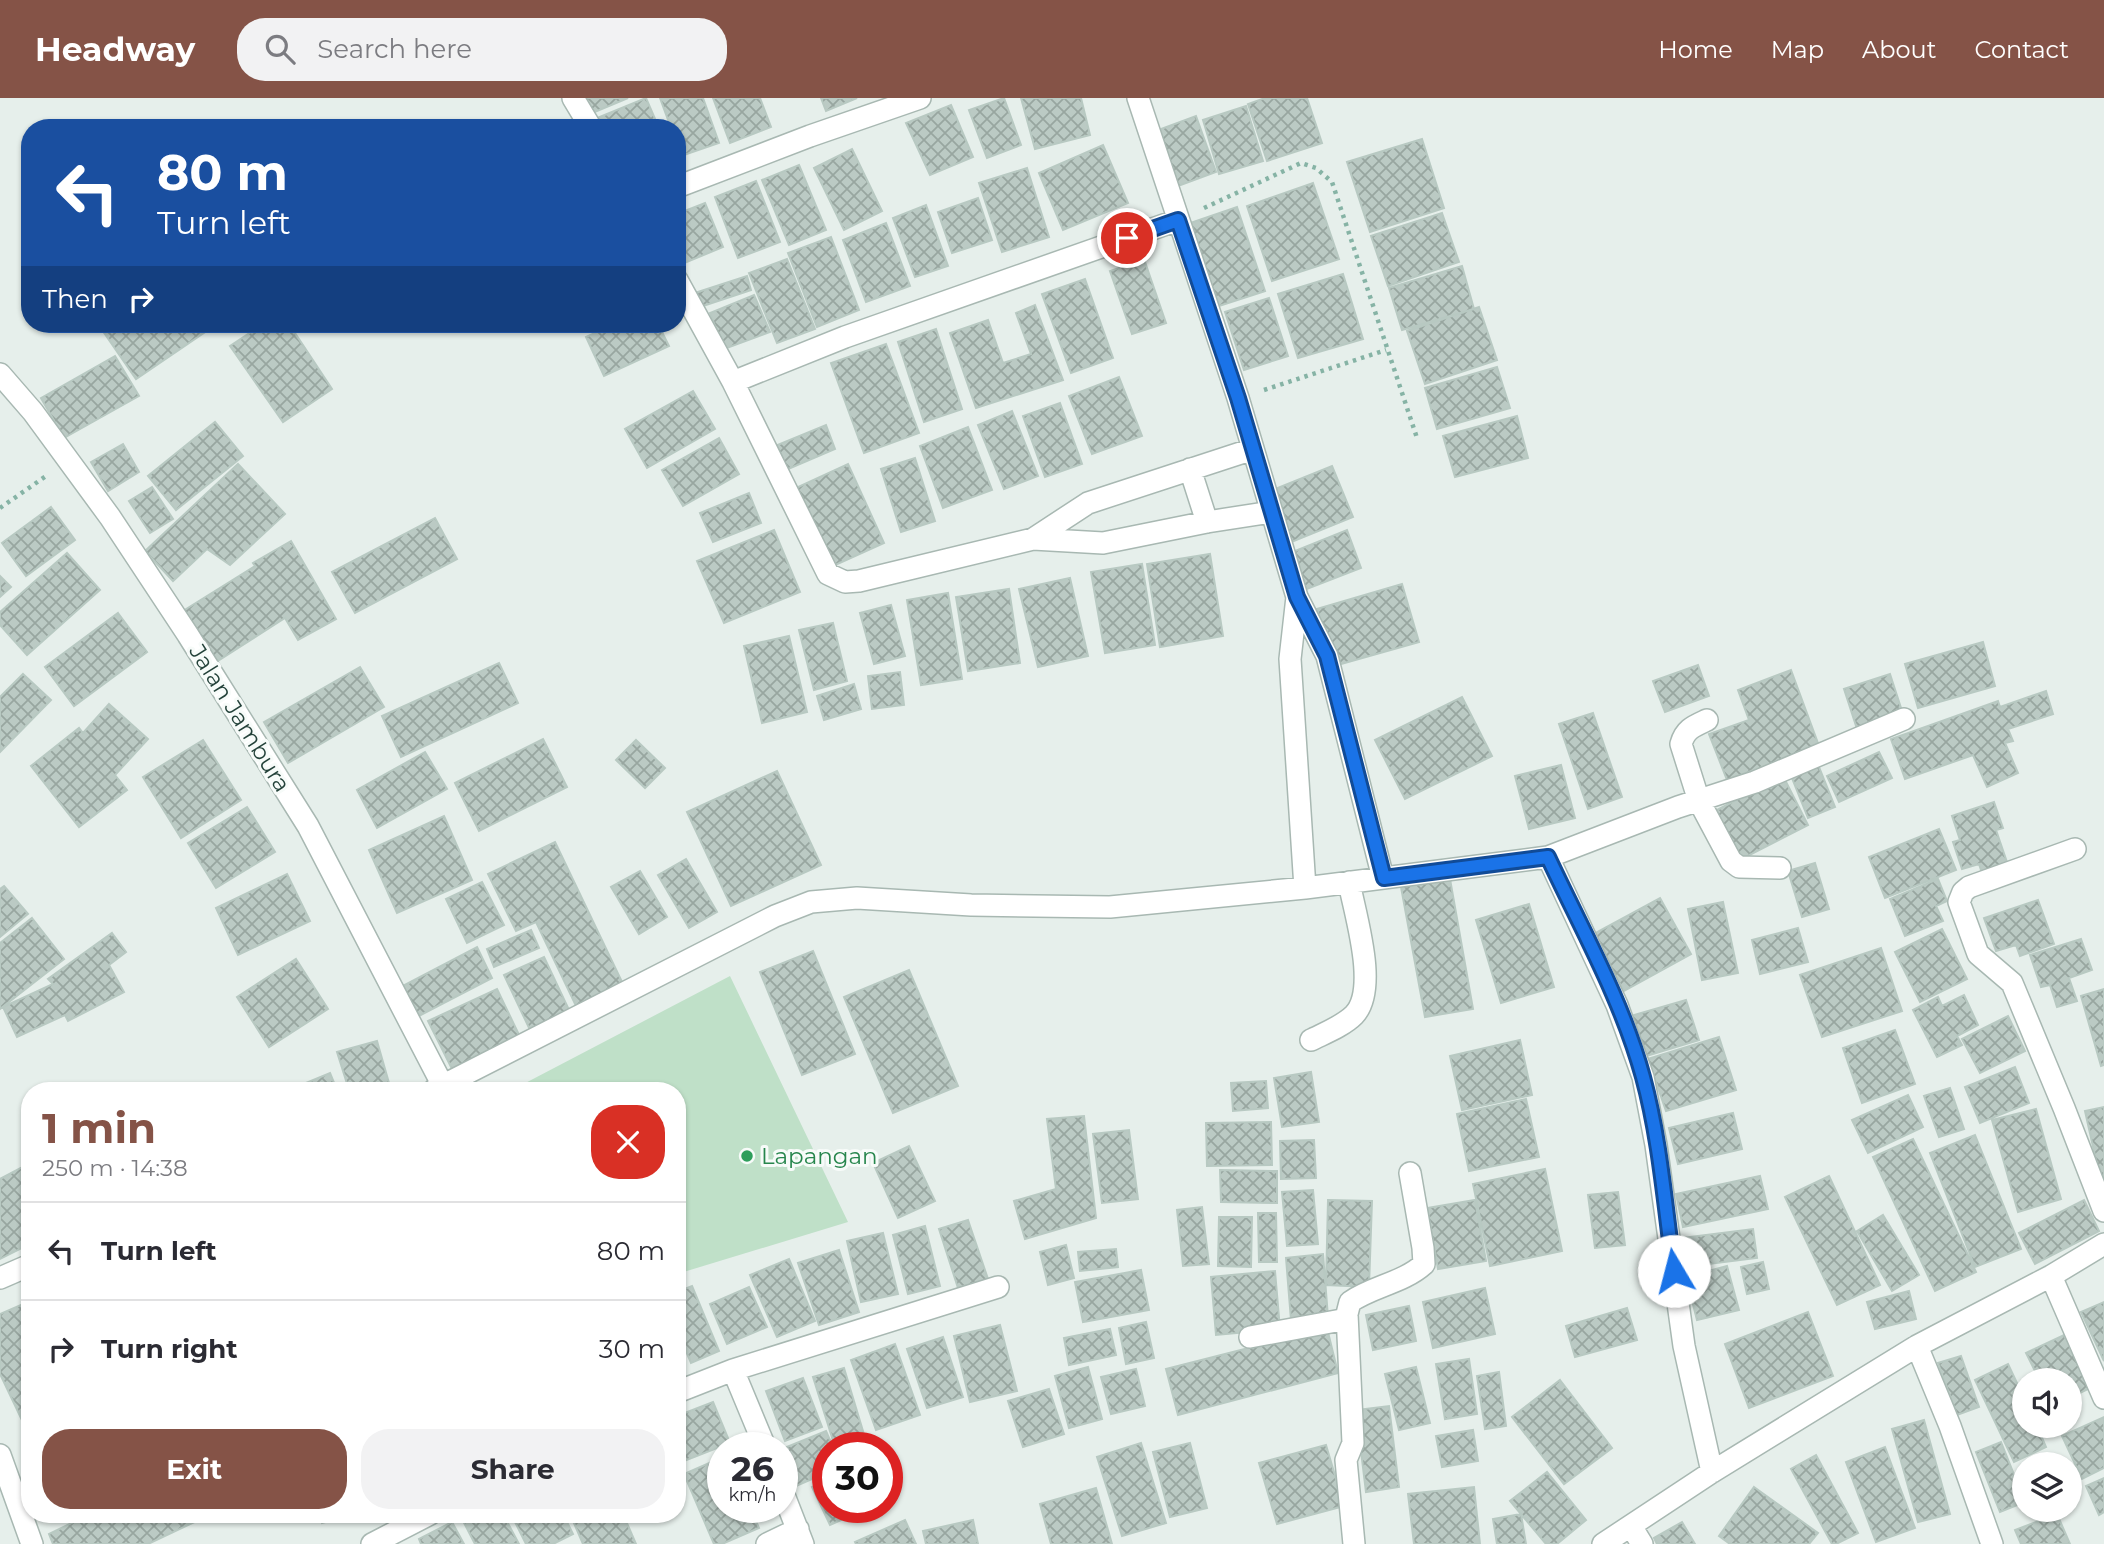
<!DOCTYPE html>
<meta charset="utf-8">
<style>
body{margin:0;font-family:Montserrat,sans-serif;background:#f2f2f3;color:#2b2b33;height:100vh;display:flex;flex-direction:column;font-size:26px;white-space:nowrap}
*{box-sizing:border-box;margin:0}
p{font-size:23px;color:#7c7c81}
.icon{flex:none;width:38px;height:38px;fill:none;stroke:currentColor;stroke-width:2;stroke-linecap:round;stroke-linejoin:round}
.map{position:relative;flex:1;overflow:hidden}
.side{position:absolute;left:21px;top:984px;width:665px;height:441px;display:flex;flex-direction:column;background:#fff;border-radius:28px;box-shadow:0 2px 5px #0004}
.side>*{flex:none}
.hud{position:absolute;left:21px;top:21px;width:665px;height:214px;border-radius:28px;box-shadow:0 2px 5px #0004;background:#1a4fa0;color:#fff;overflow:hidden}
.controls{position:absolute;left:2012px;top:1270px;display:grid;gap:14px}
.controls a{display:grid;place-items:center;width:70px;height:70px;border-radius:50%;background:#fff;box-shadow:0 2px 5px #0004;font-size:35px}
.speed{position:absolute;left:707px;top:1334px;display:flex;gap:14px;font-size:35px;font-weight:700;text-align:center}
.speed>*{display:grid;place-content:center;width:91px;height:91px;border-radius:50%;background:#fff;box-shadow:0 2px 5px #0004;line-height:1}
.speed small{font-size:18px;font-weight:400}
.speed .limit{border:10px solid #d22;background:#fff;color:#111}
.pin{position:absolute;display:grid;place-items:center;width:60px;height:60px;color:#fff;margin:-30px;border:4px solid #fff;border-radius:50%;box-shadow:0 2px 7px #0007}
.me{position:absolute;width:77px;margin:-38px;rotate:352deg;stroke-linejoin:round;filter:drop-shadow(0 0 5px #0008)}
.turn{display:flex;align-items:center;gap:24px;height:147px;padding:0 21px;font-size:32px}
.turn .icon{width:91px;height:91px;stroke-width:2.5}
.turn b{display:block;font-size:49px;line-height:60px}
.then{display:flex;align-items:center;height:66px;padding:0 21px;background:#0003;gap:14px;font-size:26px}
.round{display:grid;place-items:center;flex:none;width:74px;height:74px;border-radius:28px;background:#f2f2f3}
.overview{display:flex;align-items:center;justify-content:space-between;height:119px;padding:0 21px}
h1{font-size:42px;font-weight:700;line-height:52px;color:#855347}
.cta{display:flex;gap:14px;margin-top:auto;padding:14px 21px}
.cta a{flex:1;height:80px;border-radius:28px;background:#855347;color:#fff;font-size:28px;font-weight:700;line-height:80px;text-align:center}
.cta a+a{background:#f2f2f3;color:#2b2b33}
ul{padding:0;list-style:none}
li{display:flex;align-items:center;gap:21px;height:98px;padding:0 21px;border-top:2px solid #e1e1e2}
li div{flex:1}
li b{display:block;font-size:26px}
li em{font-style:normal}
header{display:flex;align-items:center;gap:42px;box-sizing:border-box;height:98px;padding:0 35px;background:#855347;color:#fff}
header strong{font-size:33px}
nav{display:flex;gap:38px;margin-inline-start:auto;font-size:24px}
.search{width:490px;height:63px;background:#f2f2f3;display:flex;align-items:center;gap:18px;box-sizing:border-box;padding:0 24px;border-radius:28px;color:#7c7c81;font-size:26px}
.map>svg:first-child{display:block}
.garden{fill:#bfe0c8}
.building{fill:url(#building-cross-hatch);stroke:#b8c9c2;stroke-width:2}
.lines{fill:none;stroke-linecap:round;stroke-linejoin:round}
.minor-casing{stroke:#a8b8b2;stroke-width:24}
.path{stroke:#86b3a5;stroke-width:4.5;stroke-dasharray:3.5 5;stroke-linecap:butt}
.minor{stroke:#fff;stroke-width:21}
.route-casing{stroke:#114b97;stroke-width:18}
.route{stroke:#1a73e8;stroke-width:12}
.leisure-dot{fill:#2e9e5b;stroke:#f7fbf9;stroke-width:2.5}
.labels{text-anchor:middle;stroke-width:6;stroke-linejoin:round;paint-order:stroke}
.street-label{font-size:23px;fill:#24423a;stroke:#f7fbf9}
.leisure-label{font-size:23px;fill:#27864d;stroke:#f7fbf9;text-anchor:start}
</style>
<header>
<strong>Headway</strong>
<div class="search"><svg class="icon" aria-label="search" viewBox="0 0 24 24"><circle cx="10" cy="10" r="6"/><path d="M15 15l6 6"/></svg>Search here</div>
<nav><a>Home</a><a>Map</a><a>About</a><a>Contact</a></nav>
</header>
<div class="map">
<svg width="2104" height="1446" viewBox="0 0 2104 1446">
<defs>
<pattern id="building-cross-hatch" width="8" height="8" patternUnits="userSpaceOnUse" patternTransform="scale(1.75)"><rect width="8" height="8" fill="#bbcac4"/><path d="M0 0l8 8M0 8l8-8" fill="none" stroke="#98a6a0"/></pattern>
</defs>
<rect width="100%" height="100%" fill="#e6efeb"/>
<path class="garden" d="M730 878 848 1124 677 1176V992H512Z"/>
<path class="building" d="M583 0H628L590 16Z
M646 0 659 30H601L597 20Z
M660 0H703L719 45 681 58 677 48V30H671Z
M713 0H760L771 29 730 45Z
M821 0H857L826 13Z
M1004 0 1021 47 987 60 969 12Z
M1021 0H1081L1090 37 1035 51Z
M1265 0H1307L1322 45 1267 63 1248 6Z
M951 7 973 59 930 77 906 25Z
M1246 8 1263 63 1219 76 1203 22Z
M1196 18 1216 74 1170 91 1150 35Z
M1422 41 1444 110 1370 134 1347 64Z
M1103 47 1128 105 1063 132 1039 75Z
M852 51 882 113 844 132 814 70Z
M799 67 826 132 789 147 762 82Z
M1027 70 1049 139 1002 154 979 85Z
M756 83 780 144 738 160 715 99Z
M1313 85 1339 161 1272 183 1247 108Z
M978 100 992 142 952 155 938 114Z
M705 105 723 149 677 168V116Z
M926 107 948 168 915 179 893 120Z
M1237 109 1265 193 1219 208 1190 125Z
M1442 115 1459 164 1388 188 1371 138Z
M886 125 910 188 866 204 843 142Z
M831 139 859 212 817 229 788 155Z
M787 161 815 231 777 245 749 175Z
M1144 161 1166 225 1132 236 1110 173Z
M1462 168 1474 211 1402 232 1389 190Z
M1343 176 1363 241 1298 260 1278 196Z
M747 178 751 192 700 209 695 195Z
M1085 181 1113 260 1071 275 1042 196Z
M754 197 770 234 724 251 710 215Z
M1269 200 1288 258 1244 272 1225 214Z
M1035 207 1063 282 976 310 950 235 988 222 1003 265 1031 256 1016 215Z
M1479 209 1497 262 1425 286 1407 233Z
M98 226H217L136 281Z
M263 226H289L332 291 283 324 230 248Z
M614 226H658L669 248 604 278 586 239Z
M936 231 962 311 924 324 898 244Z
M886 246 919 335 864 355 831 265Z
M115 258 139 298 64 340 41 300Z
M1497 269 1510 310 1437 331 1425 290Z
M1119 279 1142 338 1092 356 1069 298Z
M693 293 715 331 647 370 625 331Z
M1060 305 1082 366 1045 379 1023 318Z
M1012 313 1038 378 1004 391 978 327Z
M1517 318 1528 360 1455 379 1443 338Z
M215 324 243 358 176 412 148 378Z
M826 327 835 351 786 372 775 348Z
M968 329 992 392 943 410 920 348Z
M719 340 739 376 683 408 662 372Z
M123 346 139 374 108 393 91 364Z
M915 360 935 423 901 434 881 371Z
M238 366 285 416 230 467 207 451 173 483 145 453Z
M848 366 884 445 831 469 796 390Z
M1332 368 1353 419 1289 445 1268 394Z
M152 389 173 421 150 435 129 403Z
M749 395 761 425 713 444 700 415Z
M51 409 75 442 26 478 2 445Z
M435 420 457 461 355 515 332 474Z
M774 432 800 494 724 525 697 463Z
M1347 432 1361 470 1299 494 1285 457Z
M291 443 336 521 298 542 285 520 216 564 183 513 255 468 253 465Z
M67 455 100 492 27 557 0 527V514Z
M1210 456 1223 538 1160 549 1147 466Z
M1142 466 1155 547 1105 555 1091 474Z
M0 478 11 489 0 499Z
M1070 480 1088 558 1038 569 1019 491Z
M1402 486 1419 544 1334 568 1317 511Z
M1009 491 1020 565 968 573 956 499Z
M948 495 962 581 921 587 907 502Z
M891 507 905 558 874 566 860 515Z
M118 515 147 554 74 608 45 569Z
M833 525 847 583 814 592 799 532Z
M789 538 807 614 762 625 744 548Z
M1983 544 1995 588 1918 610 1905 566Z
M499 565 518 605 401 659 382 618Z
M1698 567 1709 598 1665 614 1653 583Z
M360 569 384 609 288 665 264 624Z
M1791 572 1819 648 1727 682 1709 636 1749 622 1738 592Z
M900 574 904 607 872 611 868 578Z
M23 576 51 602 0 654V599Z
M1890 576 1904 619 1858 634 1844 591Z
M854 586 861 611 824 622 817 598Z
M2046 593 2053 616 2008 631 2013 643 2005 645 2018 675 1987 689 1973 657 1905 681 1891 641 1998 603 2000 609Z
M1462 599 1492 658 1405 701 1375 642Z
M109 606 148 641 115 677 127 692 79 729 31 668 79 630 83 635Z
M1593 615 1622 699 1588 711 1559 626Z
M543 641 567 689 479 733 455 685Z
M203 642 241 702 181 740 143 679Z
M636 642 665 670 645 690 616 662Z
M425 654 447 691 377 730 357 692Z
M1879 654 1892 680 1839 704 1827 678Z
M1817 664 1835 709 1808 720 1790 675Z
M1561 667 1575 720 1529 731 1515 678Z
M777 673 821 767 731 808 687 714Z
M1783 678 1808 727 1738 763 1713 714Z
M1994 704 2003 730 1996 732 2008 767 1982 775 1979 766 1962 771 1953 744 1960 742 1952 718Z
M247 709 275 754 216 790 188 745Z
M444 718 472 782 397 815 369 752Z
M1939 731 1956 772 1885 800 1869 759Z
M555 744 623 886 576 908 536 824 516 833 488 776Z
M686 761 717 814 689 830 658 777Z
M1815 765 1829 811 1802 819 1788 773Z
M640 773 667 819 639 836 611 789Z
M287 776 310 823 238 857 216 810Z
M1450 781 1473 911 1425 919 1401 789Z
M1938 781 1947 803 1936 808 1943 823 1905 838 1890 801Z
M482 784 504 827 467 845 446 801Z
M4 788 28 816 0 839V791Z
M1660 800 1691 856 1624 893 1592 837Z
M2038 802 2054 846 2020 858 2016 847 1996 853 1984 820Z
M1723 804 1738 875 1702 882 1688 811Z
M1529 806 1554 889 1501 905 1476 822Z
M32 820 64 861 0 911V845Z
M1798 830 1808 864 1760 876 1752 842Z
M1942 831 1967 881 1920 904 1895 854Z
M531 832 539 850 494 869 487 851Z
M112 835 126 854 109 867 124 894 68 923 65 917 17 939 3 909 53 886 48 881Z
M2081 841 2092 872 2069 880 2077 903 2057 909 2050 887 2041 889 2030 857Z
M477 849 492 880 415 920 399 890Z
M1881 850 1902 913 1822 939 1800 877Z
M813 853 855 956 802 977 760 874Z
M544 859 570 914 530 932 504 877Z
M296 861 328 911 269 949 237 899Z
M909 872 958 988 893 1015 844 899Z
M497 891 522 943 454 975 428 923Z
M2104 891V967L2101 968 2081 898Z
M1964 897 1978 927 1957 938 1962 947 1937 959 1913 912 1938 899 1942 908Z
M1686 902 1699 942 1643 959 1631 918Z
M2008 918 2025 953 1980 975 1962 941Z
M1895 932 1915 986 1862 1005 1843 950Z
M1719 939 1736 992 1666 1013 1648 961Z
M1520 942 1532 997 1462 1012 1450 958Z
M377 943 391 992H349L337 954Z
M2015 969 2029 1005 1980 1025 1965 989Z
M1311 974 1319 1024 1282 1029 1274 980Z
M330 975 337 992H289Z
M1266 983 1268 1010 1233 1013 1231 985Z
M1950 990 1964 1031 1939 1039 1924 998Z
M1908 997 1923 1029 1868 1055 1852 1022Z
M1526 1001 1539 1059 1469 1073 1457 1016Z
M2104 1009V1079L2100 1080 2085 1013Z
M2036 1011 2061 1101 2018 1114 1992 1022Z
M1733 1015 1742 1051 1678 1066 1669 1030Z
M1084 1018 1096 1120 1025 1141 1014 1103 1056 1091 1047 1021Z
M1271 1024 1272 1067 1207 1068 1206 1025Z
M1129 1032 1138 1101 1102 1105 1093 1036Z
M1975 1037 2021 1151 1975 1169 1930 1055Z
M1913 1041 1976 1174 1935 1193 1873 1059Z
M1314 1042 1316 1080 1281 1081 1280 1043Z
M909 1048 935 1103 898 1120 873 1065Z
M28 1066 30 1070V1146L0 1161V1081Z
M1545 1071 1562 1153 1490 1168 1473 1086Z
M1220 1072 1277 1073V1105L1221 1104Z
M1760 1078 1768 1111 1683 1129 1676 1096Z
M1829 1078 1880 1187 1837 1207 1785 1099Z
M1313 1092 1318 1146 1287 1148 1282 1094Z
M1618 1094 1625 1147 1595 1150 1588 1097Z
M1328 1102 1372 1103 1369 1189 1326 1187Z
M1475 1102 1486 1163 1438 1171 1427 1110Z
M2084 1102 2099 1133 2035 1166 2019 1135Z
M1202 1109 1209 1166 1183 1168 1177 1112Z
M1258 1115H1276L1277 1164H1259Z
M1883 1117 1919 1177 1892 1193 1857 1133Z
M1219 1119H1252L1251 1169 1218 1168Z
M968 1122 988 1181 958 1190 939 1131Z
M925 1128 940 1188 908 1196 893 1137Z
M1753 1131 1757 1160 1677 1170 1673 1141Z
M883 1135 898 1196 861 1204 847 1143Z
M1066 1147 1074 1180 1048 1187 1040 1154Z
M1116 1151 1118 1169 1080 1173 1078 1154Z
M839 1152 859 1214 819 1227 798 1165Z
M1323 1156 1328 1219 1291 1222 1286 1160Z
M789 1161 815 1223 777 1239 750 1177Z
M1763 1164 1769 1191 1747 1196 1741 1169Z
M1727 1168 1739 1212 1697 1222 1686 1179Z
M1141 1172 1149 1212 1083 1224 1075 1184Z
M1275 1173 1280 1231 1216 1237 1211 1179Z
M692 1188 719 1253 691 1265 677 1232V1194Z
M749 1189 767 1229 727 1246 710 1206Z
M1485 1190 1495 1236 1433 1250 1423 1204Z
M1909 1193 1916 1221 1875 1231 1867 1204Z
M30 1203V1339L0 1276V1216Z
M2104 1204V1263L2081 1214Z
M1409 1208 1416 1243 1373 1252 1366 1217Z
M1627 1210 1637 1242 1575 1259 1566 1228Z
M1808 1214 1833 1278 1749 1310 1725 1246Z
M1146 1224 1154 1260 1126 1266 1119 1230Z
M1000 1227 1017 1293 970 1304 954 1238Z
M1327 1230 1338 1275 1178 1317 1166 1271Z
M1110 1231 1116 1257 1069 1267 1064 1240Z
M2064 1237 2090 1290 2070 1300V1283H2040L2026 1255Z
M943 1239 963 1299 927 1310 907 1251Z
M895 1246 920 1317 876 1332 851 1262Z
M1961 1258 1979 1309 1957 1317 1938 1265Z
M1469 1261 1477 1316 1445 1321 1436 1266Z
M2008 1266 2025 1302V1328H2037L2046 1349 2014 1364 1975 1282Z
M1088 1269 1102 1321 1069 1330 1055 1278Z
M1416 1269 1430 1325 1399 1332 1385 1276Z
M844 1270 866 1343 844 1349H835L813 1279Z
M1136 1271 1145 1308 1111 1316 1101 1279Z
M1499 1274 1506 1328 1485 1331 1477 1278Z
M803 1280 822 1329 785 1343 766 1293Z
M1560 1282 1612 1350 1564 1386 1512 1319Z
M1049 1291 1064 1336 1023 1349 1008 1303Z
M713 1304 730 1345 679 1365 677 1360V1318Z
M1389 1308 1399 1389 1366 1394 1356 1312Z
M2104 1319V1370L2082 1381 2062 1338Z
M1924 1322 1950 1416 1918 1424 1892 1331Z
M1473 1332 1478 1363 1442 1369 1436 1338Z
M826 1333 833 1349H828V1374L787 1392 782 1381V1351Z
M2001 1344 2025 1404 2000 1414 1976 1354Z
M1141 1345 1166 1425 1122 1438 1097 1359Z
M1190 1345 1207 1410 1170 1419 1153 1354Z
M1326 1347 1344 1408 1277 1426 1259 1365Z
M1885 1349 1915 1430 1876 1444 1846 1364Z
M1816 1357 1858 1435 1836 1446H1832L1791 1371Z
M723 1359V1409H750L759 1430 722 1446H714L684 1376Z
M1547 1374 1586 1422 1557 1446H1546L1510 1403Z
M2104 1380V1414L2099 1417 2086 1388Z
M828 1382V1409H870L830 1427 812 1389Z
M1474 1389 1480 1446H1414L1408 1396Z
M1754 1389 1818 1435 1809 1446H1730L1719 1438Z
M1096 1390 1112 1446H1051L1040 1406Z
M90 1416H200L203 1420 148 1446H53L49 1436Z
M319 1416H353L322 1425Z
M469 1416H503L519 1446H475L461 1419Z
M511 1416H563L573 1436 553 1446H526Z
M570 1416H623L636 1446H583Z
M1521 1416 1526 1446H1497L1493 1421Z
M2057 1416 2070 1446H2021L2015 1432Z
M905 1422 916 1446H856L855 1444Z
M973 1422 978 1446H926L923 1433Z
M452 1424 464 1446H421L419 1441Z
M1682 1424 1695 1446H1657L1654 1440Z"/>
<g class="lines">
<defs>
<path id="minor" d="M573 0 591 30
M1138 0 1238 300 1297 499 1327 558 1383 780
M677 89 810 38 920 0
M677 182 733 284 828 476 845 484 859 483 1033 441 1103 445 1207 424 1271 414
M0 276 33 314 110 419 188 537 308 728 443 988
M733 284 845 239 1178 122
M1190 371 1207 424
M1033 441 1088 405 1253 351
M1297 499 1290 561 1305 790
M1707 622C1694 628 1685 631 1681 646L1699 703 1731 763 1739 769 1780 770
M2075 751 1969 789 1963 794 1959 804 1978 856 2012 885 2064 1010 2104 1113
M1548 759 1678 709 1755 684 1904 621
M1311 942C1325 935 1343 928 1354 917 1379 891 1355 817 1349 784
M434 992 775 818 811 804 857 800 971 807 1110 809 1305 790 1548 759 1617 907 1643 979 1656 1047 1684 1248 1712 1374
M2051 1178 2104 1300
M0 1180 30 1167
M1250 1239 1347 1221
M1917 1248 1950 1328 1992 1446
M733 1272 765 1349
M677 1294 733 1272 998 1189
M0 1357 32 1446
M782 1392 803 1446
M1631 1428 1642 1446
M372 1446 430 1416
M767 1446 798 1431
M1354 1446 1346 1362 1353 1345 1347 1216 1350 1204C1373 1188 1403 1185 1424 1166L1423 1150 1410 1075
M1603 1446 1712 1374 1917 1248 2051 1178 2104 1146"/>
</defs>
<use href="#minor" class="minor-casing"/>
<path class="path" d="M1204 110 1301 65 1316 70 1332 84 1417 340
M1264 292 1386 252
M0 410 46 378"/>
<use href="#minor" class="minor"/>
</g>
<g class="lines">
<defs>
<path id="route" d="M1127 140 1178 122 1238 300 1297 499 1327 558 1384 780 1548 759C1581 830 1622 902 1643 979 1660 1041 1665 1109 1674 1173"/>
</defs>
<use href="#route" class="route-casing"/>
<use href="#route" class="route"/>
</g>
<circle class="leisure-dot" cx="747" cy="1058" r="7"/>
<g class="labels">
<g class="street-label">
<text transform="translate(240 620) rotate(58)" y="8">Jalan Jambura</text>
</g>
<g class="leisure-label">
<text x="761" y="1066">Lapangan</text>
</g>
</g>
</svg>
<div class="controls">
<a><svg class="icon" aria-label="sound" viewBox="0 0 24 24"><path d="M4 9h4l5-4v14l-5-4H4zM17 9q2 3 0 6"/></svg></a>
<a><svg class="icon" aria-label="layers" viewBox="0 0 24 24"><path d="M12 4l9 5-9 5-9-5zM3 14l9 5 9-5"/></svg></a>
</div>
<div class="speed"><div>26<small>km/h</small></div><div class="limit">30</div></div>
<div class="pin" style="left:1127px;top:140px;background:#d93025"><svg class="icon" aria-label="arrive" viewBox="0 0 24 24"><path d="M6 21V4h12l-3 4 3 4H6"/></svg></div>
<svg class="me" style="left:1674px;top:1173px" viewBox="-20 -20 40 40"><circle r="19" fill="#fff"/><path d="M0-13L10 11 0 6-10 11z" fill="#1a73e8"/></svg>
<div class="hud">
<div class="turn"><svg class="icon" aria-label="left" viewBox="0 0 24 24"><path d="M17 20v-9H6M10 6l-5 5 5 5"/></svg><div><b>80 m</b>Turn left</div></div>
<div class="then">Then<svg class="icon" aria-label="right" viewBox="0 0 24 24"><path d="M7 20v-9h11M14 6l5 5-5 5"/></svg></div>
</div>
<section class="side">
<div class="overview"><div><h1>1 min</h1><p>250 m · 14:38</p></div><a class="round" style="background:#d93025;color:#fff"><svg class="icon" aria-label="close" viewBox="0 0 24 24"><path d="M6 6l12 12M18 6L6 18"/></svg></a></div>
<ul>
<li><svg class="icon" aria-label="left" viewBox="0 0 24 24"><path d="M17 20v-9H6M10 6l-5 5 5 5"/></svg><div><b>Turn left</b></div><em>80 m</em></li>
<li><svg class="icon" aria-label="right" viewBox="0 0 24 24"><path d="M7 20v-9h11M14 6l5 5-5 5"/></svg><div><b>Turn right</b></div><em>30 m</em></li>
</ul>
<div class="cta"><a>Exit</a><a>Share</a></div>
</section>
</div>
